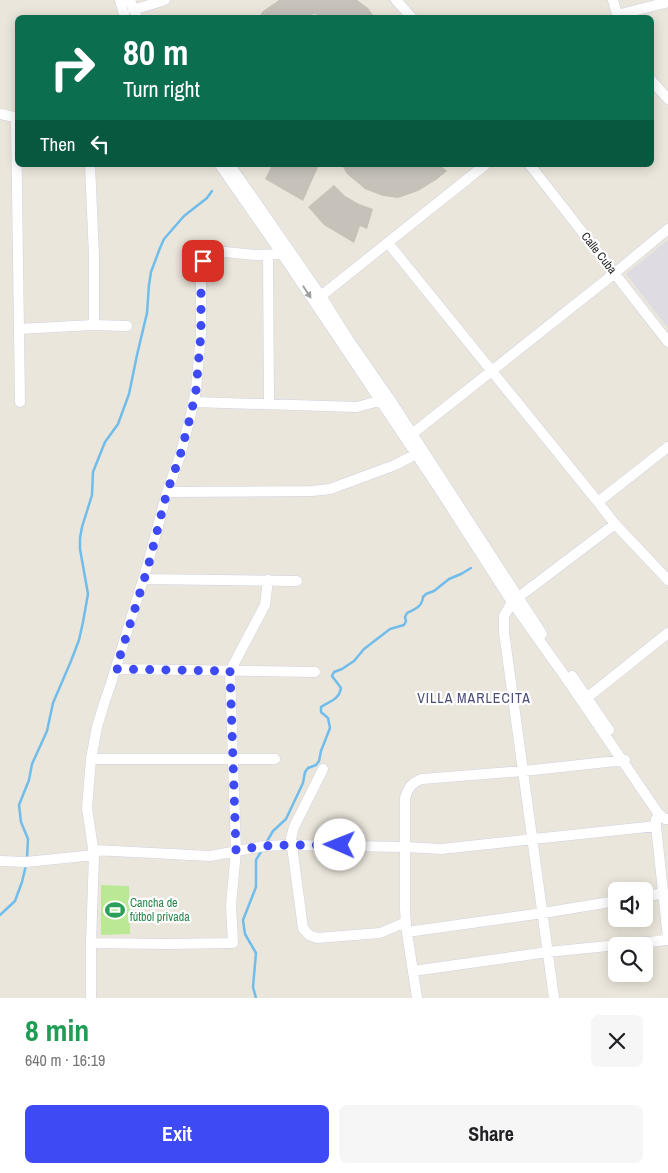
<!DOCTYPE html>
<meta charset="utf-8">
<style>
body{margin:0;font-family:"Archivo Narrow",sans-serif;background:#f6f6f6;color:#202124;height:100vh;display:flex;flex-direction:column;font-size:19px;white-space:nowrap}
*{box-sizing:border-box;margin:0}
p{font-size:16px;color:#757577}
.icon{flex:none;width:28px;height:28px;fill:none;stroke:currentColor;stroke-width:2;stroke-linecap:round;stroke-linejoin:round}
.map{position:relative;height:998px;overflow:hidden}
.panel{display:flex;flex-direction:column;background:#fff;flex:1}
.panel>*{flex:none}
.top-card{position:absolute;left:15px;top:15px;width:639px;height:152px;border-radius:8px;box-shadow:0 2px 12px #0003;background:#0b6e4f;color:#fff;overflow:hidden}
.tools{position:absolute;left:608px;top:882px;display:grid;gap:10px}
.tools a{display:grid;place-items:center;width:45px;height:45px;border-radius:8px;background:#fff;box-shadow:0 2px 12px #0003;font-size:25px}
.pin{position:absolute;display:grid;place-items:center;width:42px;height:42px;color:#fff;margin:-21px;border-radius:10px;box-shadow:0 2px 8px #0006}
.me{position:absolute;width:55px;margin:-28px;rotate:271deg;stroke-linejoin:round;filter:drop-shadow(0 0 4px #0008)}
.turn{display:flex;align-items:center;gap:18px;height:105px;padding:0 25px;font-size:22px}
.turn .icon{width:65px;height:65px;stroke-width:2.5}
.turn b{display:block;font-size:35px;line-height:42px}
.then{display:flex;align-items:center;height:48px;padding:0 25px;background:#0003;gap:10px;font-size:19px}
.round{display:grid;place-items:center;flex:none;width:52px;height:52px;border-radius:8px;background:#f6f6f6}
.head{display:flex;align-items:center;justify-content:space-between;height:85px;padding:0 25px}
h1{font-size:30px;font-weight:800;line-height:38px;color:#1e9e55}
.primary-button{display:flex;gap:10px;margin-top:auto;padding:10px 25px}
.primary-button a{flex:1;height:58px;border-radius:8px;background:#3e4bf5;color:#fff;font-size:20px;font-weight:800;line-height:58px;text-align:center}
.primary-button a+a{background:#f6f6f6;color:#202124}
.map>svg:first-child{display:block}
.industrial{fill:#dedbe3}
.pitch{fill:#bbe894}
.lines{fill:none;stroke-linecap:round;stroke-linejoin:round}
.stream{stroke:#70bceb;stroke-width:2.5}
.building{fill:#c6c2ba}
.minor-casing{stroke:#d0d1e1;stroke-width:11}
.minor{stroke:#fff;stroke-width:10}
.oneway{fill:#9f9f9f}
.route{stroke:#3e4bf5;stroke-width:9;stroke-dasharray:0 16.2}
.labels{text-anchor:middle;stroke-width:4.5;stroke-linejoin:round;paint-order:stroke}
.street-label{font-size:12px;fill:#292929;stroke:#fff}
.leisure-label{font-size:12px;fill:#27864d;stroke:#fff;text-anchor:start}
.neighbourhood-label{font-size:14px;letter-spacing:1px;fill:#4b4e78;stroke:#fff}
</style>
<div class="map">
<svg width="668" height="998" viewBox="0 0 668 998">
<rect width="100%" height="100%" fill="#ebe6db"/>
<path class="industrial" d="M668 240V328L626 274Z"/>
<path class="pitch" d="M101 885 129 886 130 934 101 935Z"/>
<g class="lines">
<path class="stream" d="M266 843 273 831 286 819 303 783 305 772 308 768 316 765 319 761 321 751 330 728 328 718 321 712V707C330 701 339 700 341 688L332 676 334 672 342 669 354 661 364 649 390 629 404 625 406 621 405 617 407 613C415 609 422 607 423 597L426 594 434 591 449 579 461 574 471 568
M27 859 28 839 21 822 19 805 29 780 32 764 47 731 53 703 71 661 79 640 83 622 88 594 80 549V538L82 527 92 495 93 472 105 442 118 424 129 394 137 355 147 313 149 285 151 272 160 248 164 239 184 216 207 198 212 191
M0 915 15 901 22 882 26 865
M256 998 253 987 256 953 245 934 243 920 256 887V860L262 850"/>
</g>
<path class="building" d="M279 0H357L368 8 375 18H330L314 14 304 18H258L263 11Z
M272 165H319L303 201 265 179Z
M342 165H440L447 171 436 180 418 191 398 198 383 196 365 189 347 174Z
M334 185 345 196 359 204 373 209 367 229 360 226 354 243 324 225 308 207Z"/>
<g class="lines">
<defs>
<path id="minor" d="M120 0 125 18
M130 0 137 18
M396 0 412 18
M613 0 618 18
M133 10 165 0
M617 15 668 2
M651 80 668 99
M0 114 18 118
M16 118 20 402
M90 165 94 256V318L93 325
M220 165 282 254 378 397 438 487 512 602 564 675 658 813 665 819H668
M230 165 321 296 348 339 389 398 542 634
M530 165 668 342
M388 243 598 502 615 524 668 580
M268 255 269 404
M321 296 485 165
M19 329 93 325 127 326
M193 402 357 407 386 399
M412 434 615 273 668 229
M167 492 312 491 330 489 395 465 416 454
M598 502 668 447
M144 579 297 581
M116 669 315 672
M572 676 609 730
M588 697 668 633
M91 759H275
M323 769 294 827 291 839 303 928 309 935 317 938 380 933 406 922
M656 819V826L668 938
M94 850 210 856 264 846 287 845 406 847 441 849 656 826
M0 861 26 862 94 855
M644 897 663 893
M407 932 543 913 616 901
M91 943 166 944 233 943 231 905 236 851 230 671 265 605 268 580
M413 971 548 952 668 940
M91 998V943L94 855 87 808 91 759 97 727 103 707 112 680 147 567 167 492 180 456 191 414 196 390 201 333V271C203 261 205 254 215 251L255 255 282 254
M417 998 406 926 405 908V798C408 788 412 782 422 779L524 771 625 760
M554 998 504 632V616L512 602 615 524"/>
</defs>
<use href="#minor" class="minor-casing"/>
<use href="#minor" class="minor"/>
</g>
<defs><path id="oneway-solid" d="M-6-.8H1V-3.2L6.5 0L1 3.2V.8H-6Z" transform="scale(1.25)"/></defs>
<use class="oneway" href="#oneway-solid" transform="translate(307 292) rotate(57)"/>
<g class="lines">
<path class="route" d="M203 261 201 271V333L196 390 191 414 180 456 167 492 148 567 116 669 230 671 236 850 264 846 287 845H340"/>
</g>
<defs>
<symbol id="stadium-bare" viewBox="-9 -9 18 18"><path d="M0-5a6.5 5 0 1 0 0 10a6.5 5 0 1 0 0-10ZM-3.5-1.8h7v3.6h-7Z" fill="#2e9e5b" stroke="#fff" stroke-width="2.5" paint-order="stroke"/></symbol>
</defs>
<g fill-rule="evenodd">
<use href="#stadium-bare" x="101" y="896" width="28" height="28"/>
</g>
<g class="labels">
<g class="street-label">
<text transform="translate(599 253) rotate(52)" y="4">Calle Cuba</text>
</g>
<g class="leisure-label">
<text x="130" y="907">Cancha de<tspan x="130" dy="14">fútbol privada</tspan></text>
</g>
<g class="neighbourhood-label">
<text x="474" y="703">VILLA MARLECITA</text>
</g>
</g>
</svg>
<div class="tools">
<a><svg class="icon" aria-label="sound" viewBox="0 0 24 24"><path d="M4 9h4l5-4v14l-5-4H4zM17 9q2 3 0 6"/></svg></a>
<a><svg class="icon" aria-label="search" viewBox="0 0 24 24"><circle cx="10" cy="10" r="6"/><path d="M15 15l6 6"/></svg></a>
</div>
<div class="pin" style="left:203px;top:261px;background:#d93025"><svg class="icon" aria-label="arrive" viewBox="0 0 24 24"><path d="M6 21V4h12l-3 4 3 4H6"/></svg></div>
<svg class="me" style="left:340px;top:845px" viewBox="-20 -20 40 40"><circle r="19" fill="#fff"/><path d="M0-13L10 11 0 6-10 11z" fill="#3e4bf5"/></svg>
<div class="top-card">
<div class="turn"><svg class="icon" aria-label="right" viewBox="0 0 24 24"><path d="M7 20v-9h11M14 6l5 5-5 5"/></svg><div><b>80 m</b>Turn right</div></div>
<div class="then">Then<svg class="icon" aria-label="left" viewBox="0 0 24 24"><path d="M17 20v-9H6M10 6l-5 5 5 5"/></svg></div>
</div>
</div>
<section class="panel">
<div class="head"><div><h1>8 min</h1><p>640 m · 16:19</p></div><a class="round"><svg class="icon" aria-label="close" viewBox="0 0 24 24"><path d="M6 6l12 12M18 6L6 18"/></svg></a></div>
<div class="primary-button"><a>Exit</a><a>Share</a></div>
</section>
